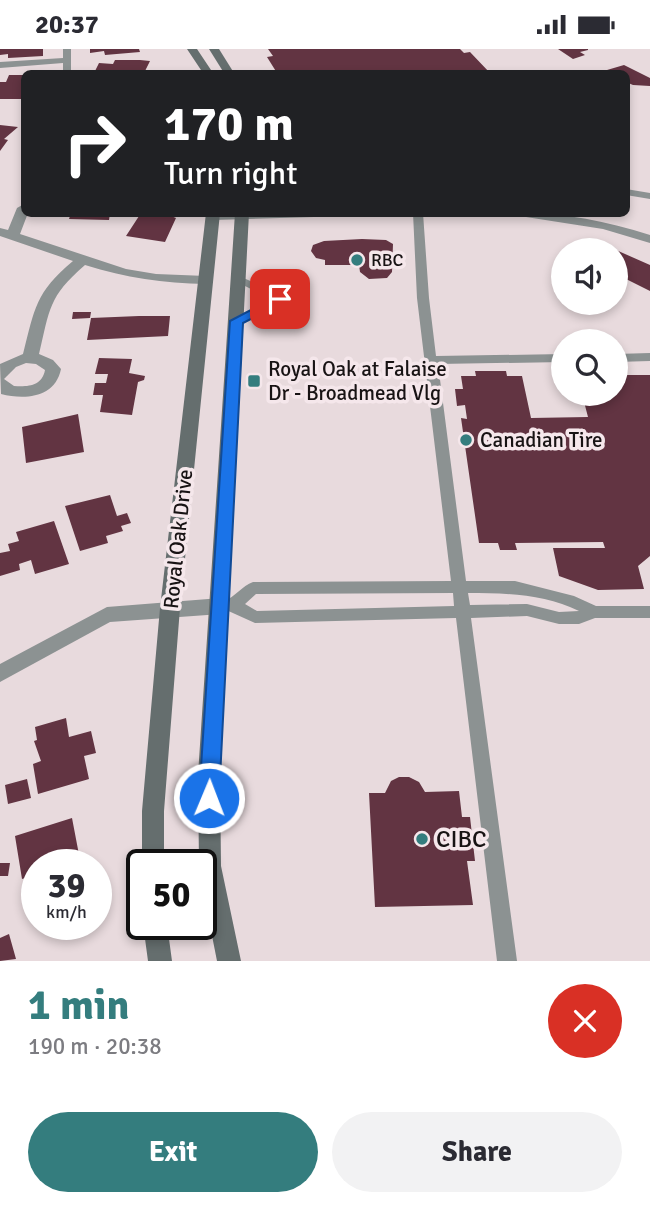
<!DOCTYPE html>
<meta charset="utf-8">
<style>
body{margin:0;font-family:Signika,sans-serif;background:#f2f2f3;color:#2b2b33;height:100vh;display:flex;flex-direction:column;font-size:26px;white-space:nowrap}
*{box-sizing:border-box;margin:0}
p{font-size:23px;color:#7c7c81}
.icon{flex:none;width:38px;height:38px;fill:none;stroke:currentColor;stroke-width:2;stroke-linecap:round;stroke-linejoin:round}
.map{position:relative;height:912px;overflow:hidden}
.side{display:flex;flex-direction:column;background:#fff;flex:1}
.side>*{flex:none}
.hud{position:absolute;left:21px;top:21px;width:609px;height:147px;border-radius:10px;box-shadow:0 4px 10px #0003;background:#202124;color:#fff;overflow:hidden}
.buttons{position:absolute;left:551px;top:189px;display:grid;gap:14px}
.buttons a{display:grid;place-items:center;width:77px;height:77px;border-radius:50%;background:#fff;box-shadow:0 4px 10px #0003;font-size:35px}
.speed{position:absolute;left:21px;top:800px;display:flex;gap:14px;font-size:35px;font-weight:700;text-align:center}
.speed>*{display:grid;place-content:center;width:91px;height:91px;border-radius:50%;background:#fff;box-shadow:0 4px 10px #0003;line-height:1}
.speed small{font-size:18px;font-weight:400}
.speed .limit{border:4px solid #111;border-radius:10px;background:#fff;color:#111}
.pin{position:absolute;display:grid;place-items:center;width:60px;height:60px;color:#fff;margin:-30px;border-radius:14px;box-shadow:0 4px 10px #0006}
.me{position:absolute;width:77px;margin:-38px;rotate:1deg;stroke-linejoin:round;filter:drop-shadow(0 0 5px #0008)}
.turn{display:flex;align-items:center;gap:24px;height:147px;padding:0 28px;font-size:32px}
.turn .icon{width:91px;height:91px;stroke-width:2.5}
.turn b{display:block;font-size:49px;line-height:60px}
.round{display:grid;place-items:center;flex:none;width:74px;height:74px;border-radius:37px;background:#f2f2f3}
.summary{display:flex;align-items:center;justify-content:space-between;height:119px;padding:0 28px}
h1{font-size:42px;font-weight:800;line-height:52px;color:#347d7e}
.action{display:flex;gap:14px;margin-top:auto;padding:14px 28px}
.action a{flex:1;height:80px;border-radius:42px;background:#347d7e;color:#fff;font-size:28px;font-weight:800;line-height:80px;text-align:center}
.action a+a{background:#f2f2f3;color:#2b2b33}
.status{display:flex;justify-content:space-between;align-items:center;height:49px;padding:0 35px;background:#fff;direction:ltr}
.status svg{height:19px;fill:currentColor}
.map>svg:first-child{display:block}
.building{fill:#623442}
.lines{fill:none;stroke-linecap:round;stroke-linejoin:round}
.service{fill:#8c9292;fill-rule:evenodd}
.minor{fill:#8c9292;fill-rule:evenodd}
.tertiary{fill:#8c9292;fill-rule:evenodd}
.secondary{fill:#656e6e;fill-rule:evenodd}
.route{fill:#1a73e8;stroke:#114b97;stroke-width:2}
.poi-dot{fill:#347d7e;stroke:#f5e7eb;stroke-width:2.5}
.labels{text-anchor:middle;stroke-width:7;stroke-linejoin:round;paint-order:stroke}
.far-poi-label{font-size:18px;fill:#181314;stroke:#f5e7eb;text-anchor:start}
.poi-label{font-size:21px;fill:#181314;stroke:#f5e7eb;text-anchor:start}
.street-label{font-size:21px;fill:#181314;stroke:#f5e7eb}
.near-poi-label{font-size:24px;fill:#181314;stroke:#f5e7eb;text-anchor:start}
</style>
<div class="status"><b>20:37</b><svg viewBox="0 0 49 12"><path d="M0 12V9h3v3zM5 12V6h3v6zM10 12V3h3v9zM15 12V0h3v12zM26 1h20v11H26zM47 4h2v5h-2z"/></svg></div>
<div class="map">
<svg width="650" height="912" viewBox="0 0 650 912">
<rect width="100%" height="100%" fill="#e8dadd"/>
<path class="building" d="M0 0H43V7L8 9V5L0 6Z
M90 0H139L140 3 105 6 104 2 90 4Z
M268 0H460L464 4 470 3 490 24H277L267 8 273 7Z
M558 0H588V1L580 3 585 6 573 10Z
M115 11H140L150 12 144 24H94L99 14 113 15Z
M624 16 650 29V37L633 36 626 33V24H613L607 21Z
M9 26H24V50H0V33H6Z
M0 76 18 78 4 90 8 91 0 102Z
M71 164H110L109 171 69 170Z
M141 164 166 165 176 169 165 193 126 187Z
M362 190 386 191 393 195 392 223 387 229 369 230 360 223 359 216H325V211L316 209 311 202 313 196 324 192Z
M616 201 650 216V242L626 230H616Z
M73 263H91L90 269 72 270Z
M139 267H170L168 287 87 291 91 269Z
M99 309 132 310 129 324 145 327 144 331 138 333 132 366 100 363 103 346H93L95 334H106L108 325H95Z
M475 322H506L507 327H522L531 369 588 368 582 345H616V326H650V507L638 517 644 540 598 541 559 527 553 499H605L603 493 515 494 517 501H500L498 494H479L461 369 467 370 465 356 457 357 455 340H463L461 327H476Z
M78 365 84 403 26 414 22 378Z
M110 446 117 467 127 464 131 474 121 477 123 482 106 487 108 494 80 502 65 457Z
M54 472 69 515 35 525 31 511 19 515 20 521 0 527V504L10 502 8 495 19 492 16 483Z
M66 669 69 688 91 682 96 704 84 707 89 730 38 745 33 715 41 712 34 692 37 691 35 678Z
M399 728H409L419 733 425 743 459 742 462 768H470L475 812H467L473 856 375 858 369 744H385L391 732Z
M27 730 31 749 8 755 5 736Z
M72 769 80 811 66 816H37V825L22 830 15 787Z
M0 814H10L8 827H0Z
M9 885 16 910 0 912V889Z"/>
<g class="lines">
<path class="service" d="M63 0H71V24H63V14L0 19V13L63 9Z
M626 140 650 144V150L626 146Z
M413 164H423L429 249 436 307 564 305V313L438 315 466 532H515L574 547 596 557H650V569H595L579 575H559L527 567 471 569 517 912H497L456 569 255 574 224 560 221 556 224 552C235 548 242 537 253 533L451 532 417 249ZM453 544 454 557 257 562 245 555 256 545ZM468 544C505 544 545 545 579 562L559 563 527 555 470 556Z
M239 227 284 247 286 250 241 275H233V269L271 250 235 232V228Z
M650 304V312L616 313V305Z"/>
<path class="minor" d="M24 155V164H28L20 185 126 220 156 225 206 227 213 231 206 235C163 234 126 229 85 216 48 248 50 260 39 305L53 311 61 320C55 349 25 351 1 345L0 315 23 305C35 259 35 244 73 212L0 187V179L8 181 17 159ZM26 314 36 315 45 321C42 337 28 338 14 337L4 330 16 318Z
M221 549 228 552 230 557 228 562 221 565 110 573 0 633V615L107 558Z"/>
<path class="tertiary" d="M208 164H320L314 168 213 171 208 170Z
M520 164C566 164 606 172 650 186V194L603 180 526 168Z"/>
<path class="secondary" d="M187 0H197L213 24H203Z
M209 0H219L234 24H224Z
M206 164H220L180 559 164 762V816H142V762L160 559Z
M235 164H249L220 726 221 817 241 912H217L201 831V816H199L198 726Z
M143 875H167L172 912H148Z"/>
</g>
<path class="route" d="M280 246 286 250 284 253 243 274 219 749 216 755 209 758 202 755 199 749 230 272Z"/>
<g class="poi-dot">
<circle cx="357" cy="211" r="7"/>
<rect x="247" y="325" width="14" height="14" rx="3.5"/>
<circle cx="466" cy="391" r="7"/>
<circle cx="422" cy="790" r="7"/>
</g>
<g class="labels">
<g class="far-poi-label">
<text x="371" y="217">RBC</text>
</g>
<g class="poi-label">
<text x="268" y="327">Royal Oak at Falaise<tspan x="268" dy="24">Dr - Broadmead Vlg</tspan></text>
<text x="480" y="398">Canadian Tire</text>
</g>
<g class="street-label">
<text transform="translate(178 490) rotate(-84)" y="7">Royal Oak Drive</text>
</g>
<g class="near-poi-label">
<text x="436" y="798">CIBC</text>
</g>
</g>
</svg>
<div class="buttons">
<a><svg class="icon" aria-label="sound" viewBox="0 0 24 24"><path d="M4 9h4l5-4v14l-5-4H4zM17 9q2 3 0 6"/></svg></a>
<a><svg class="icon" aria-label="search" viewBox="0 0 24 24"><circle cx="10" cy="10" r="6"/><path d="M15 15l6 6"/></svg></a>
</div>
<div class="speed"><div>39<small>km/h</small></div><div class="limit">50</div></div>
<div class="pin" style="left:280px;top:250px;background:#d93025"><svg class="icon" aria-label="arrive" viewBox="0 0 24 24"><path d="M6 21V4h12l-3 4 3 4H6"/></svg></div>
<svg class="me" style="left:209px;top:749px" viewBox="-20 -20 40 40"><circle r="17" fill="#1a73e8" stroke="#fff" stroke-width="3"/><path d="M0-11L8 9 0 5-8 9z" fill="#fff"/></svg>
<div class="hud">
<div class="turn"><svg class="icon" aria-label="right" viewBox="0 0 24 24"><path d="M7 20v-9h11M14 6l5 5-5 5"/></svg><div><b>170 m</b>Turn right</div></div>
</div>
</div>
<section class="side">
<div class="summary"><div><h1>1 min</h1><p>190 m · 20:38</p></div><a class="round" style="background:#d93025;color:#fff"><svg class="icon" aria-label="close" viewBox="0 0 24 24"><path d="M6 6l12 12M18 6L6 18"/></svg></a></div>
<div class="action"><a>Exit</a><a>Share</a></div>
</section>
